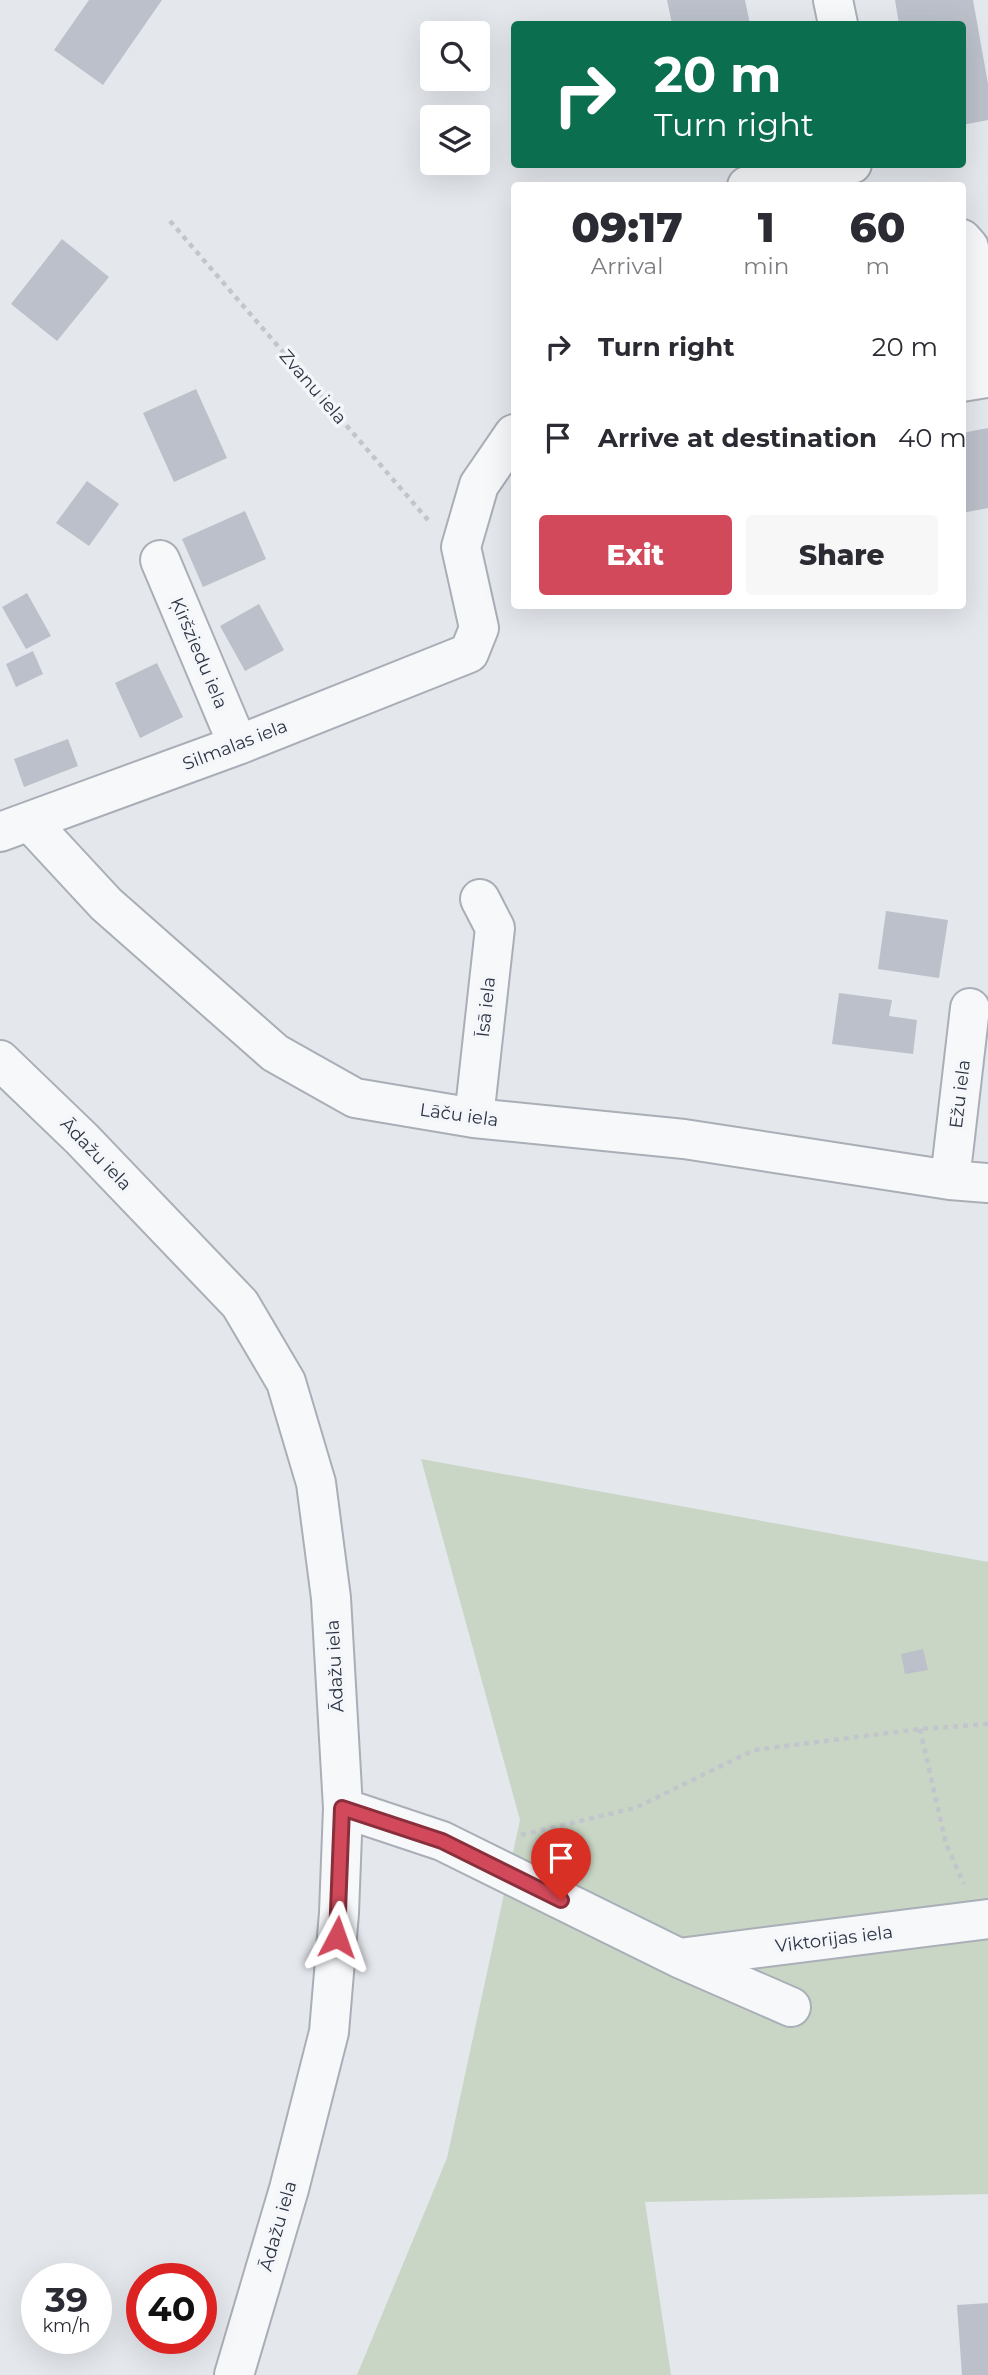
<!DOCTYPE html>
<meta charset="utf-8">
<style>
body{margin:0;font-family:Montserrat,sans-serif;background:#f7f7f7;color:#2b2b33;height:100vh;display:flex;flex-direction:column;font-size:26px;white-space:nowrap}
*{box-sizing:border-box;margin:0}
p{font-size:23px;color:#7c7c81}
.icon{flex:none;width:38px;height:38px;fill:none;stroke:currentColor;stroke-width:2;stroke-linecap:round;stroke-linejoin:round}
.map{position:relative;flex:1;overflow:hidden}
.sheet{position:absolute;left:511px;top:182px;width:455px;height:427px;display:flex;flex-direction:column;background:#fff;border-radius:7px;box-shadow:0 7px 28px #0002}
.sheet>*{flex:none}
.top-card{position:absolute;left:511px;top:21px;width:455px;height:147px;border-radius:7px;box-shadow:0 7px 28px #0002;background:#0b6e4f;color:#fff;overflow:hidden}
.buttons{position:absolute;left:420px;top:21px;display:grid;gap:14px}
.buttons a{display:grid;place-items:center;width:70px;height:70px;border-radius:7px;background:#fff;box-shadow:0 7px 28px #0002;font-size:35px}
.speed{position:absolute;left:21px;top:2263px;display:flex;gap:14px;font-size:35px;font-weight:700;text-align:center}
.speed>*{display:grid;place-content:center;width:91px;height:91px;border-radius:50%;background:#fff;box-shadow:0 7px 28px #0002;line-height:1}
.speed small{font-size:18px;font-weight:400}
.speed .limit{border:10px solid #d22;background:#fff;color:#111}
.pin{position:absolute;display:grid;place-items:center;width:60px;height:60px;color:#fff;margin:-72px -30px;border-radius:50% 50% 50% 0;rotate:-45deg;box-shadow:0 0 7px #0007}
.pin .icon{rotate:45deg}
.me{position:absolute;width:77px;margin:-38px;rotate:4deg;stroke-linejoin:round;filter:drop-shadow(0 0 5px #0008)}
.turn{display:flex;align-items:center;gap:24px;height:147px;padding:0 28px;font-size:32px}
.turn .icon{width:91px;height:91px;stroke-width:2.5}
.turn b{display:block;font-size:49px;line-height:60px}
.eta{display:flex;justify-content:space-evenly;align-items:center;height:119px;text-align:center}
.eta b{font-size:42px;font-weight:800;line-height:49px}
.primary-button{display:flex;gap:14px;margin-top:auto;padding:14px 28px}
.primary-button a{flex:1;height:80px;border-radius:7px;background:#d1495b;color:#fff;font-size:28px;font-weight:800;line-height:80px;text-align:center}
.primary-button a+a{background:#f7f7f7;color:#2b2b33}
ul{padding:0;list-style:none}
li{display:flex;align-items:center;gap:21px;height:91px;padding:0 28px}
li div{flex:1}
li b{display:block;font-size:26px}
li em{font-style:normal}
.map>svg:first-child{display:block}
.green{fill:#c9d6c5}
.building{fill:#bbc0ca}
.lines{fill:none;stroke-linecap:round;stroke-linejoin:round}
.minor-casing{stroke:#a9aeb7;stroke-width:42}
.path{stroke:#c2c5cb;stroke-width:4.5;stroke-dasharray:5 5;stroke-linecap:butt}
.minor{stroke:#f7f8fa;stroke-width:38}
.route-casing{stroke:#882f3b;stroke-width:18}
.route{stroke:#d1495b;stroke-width:12}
.labels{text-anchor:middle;stroke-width:7;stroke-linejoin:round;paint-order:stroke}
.street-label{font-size:18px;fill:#2b3445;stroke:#f4f6f9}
</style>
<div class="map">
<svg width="988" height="2375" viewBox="0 0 988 2375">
<rect width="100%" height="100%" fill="#e4e7ec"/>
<path class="green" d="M421 1459 988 1562V2194L645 2202 671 2375H357L447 2158 520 1820Z"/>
<path class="building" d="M89 0H162L103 85 54 50Z
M667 0H745L750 24H672Z
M895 0H973L988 84V120L962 125V24H899Z
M62 239 109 277 57 341 11 304Z
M196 389 227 458 174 482 143 413Z
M988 428V508L962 513V433Z
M87 481 119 504 89 546 56 523Z
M245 511 266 559 203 587 182 539Z
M27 593 51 636 26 649 2 607Z
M259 604 284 650 245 671 220 626Z
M33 651 43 674 16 687 6 664Z
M157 663 183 717 140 738 115 683Z
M68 739 78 766 24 787 14 759Z
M886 911 948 920 939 978 878 969Z
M839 993 892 1000 889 1016 917 1020 913 1054 832 1044Z
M923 1649 928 1670 905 1674 901 1654Z
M988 2303V2375H962L957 2305Z"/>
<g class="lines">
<defs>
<path id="minor" d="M833 0 838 24
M747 186 852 164
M962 239 969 247 987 378 962 382
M160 560 238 745
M30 822 106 904 275 1053 355 1098 474 1118 684 1139 950 1180 988 1183
M0 832 238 745 469 653 479 628 461 547 479 485 514 434
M0 1060 82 1139 240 1304 286 1382 316 1483 331 1598 343 1808 339 1913 329 2032 289 2189 234 2375
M474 1118 495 928 480 899
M950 1180 970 1008
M343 1808 442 1841 679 1958 791 2007
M679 1958 988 1919"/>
</defs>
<use href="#minor" class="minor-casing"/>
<path class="path" d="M170 221 428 520
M920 1729 946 1844 964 1884
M521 1835 635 1808 754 1750 920 1729 988 1724"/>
<use href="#minor" class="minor"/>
</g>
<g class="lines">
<defs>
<path id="route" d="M337 1937 342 1808 442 1841 561 1900"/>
</defs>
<use href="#route" class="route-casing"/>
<use href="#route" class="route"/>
</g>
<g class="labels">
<g class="street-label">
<text transform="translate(313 387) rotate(49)" y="6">Zvanu iela</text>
<text transform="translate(199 653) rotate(67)" y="6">Ķiršziedu iela</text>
<text transform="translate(235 745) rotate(-21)" y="6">Silmalas iela</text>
<text transform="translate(486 1007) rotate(-84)" y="6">Īsā iela</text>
<text transform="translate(960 1094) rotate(-83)" y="6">Ežu iela</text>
<text transform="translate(459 1115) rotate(8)" y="6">Lāču iela</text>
<text transform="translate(96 1154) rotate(46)" y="6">Ādažu iela</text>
<text transform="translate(335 1666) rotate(-93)" y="6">Ādažu iela</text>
<text transform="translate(834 1939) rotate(-7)" y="6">Viktorijas iela</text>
<text transform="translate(278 2226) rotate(-74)" y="6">Ādažu iela</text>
</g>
</g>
</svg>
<div class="buttons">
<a><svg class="icon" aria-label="search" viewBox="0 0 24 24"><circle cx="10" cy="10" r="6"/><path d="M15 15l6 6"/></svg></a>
<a><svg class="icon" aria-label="layers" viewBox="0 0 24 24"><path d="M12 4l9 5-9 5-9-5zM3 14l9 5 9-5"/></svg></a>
</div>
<div class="speed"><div>39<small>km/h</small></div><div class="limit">40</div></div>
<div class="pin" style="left:561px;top:1900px;background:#d93025"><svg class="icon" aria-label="arrive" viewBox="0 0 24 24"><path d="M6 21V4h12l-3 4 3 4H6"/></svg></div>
<svg class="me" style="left:337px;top:1937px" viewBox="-20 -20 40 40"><path d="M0-17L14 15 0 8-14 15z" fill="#d1495b" stroke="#fff" stroke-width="4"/></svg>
<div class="top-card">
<div class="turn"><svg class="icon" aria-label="right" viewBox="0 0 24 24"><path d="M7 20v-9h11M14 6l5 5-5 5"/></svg><div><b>20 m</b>Turn right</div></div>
</div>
<section class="sheet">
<div class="eta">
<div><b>09:17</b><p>Arrival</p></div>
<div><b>1</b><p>min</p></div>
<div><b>60</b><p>m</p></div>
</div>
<ul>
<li><svg class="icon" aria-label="right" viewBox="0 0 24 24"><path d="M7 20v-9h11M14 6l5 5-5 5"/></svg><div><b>Turn right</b></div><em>20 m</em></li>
<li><svg class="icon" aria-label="arrive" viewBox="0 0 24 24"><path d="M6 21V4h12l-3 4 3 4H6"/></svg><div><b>Arrive at destination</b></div><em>40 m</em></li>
</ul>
<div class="primary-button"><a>Exit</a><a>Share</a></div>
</section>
</div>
